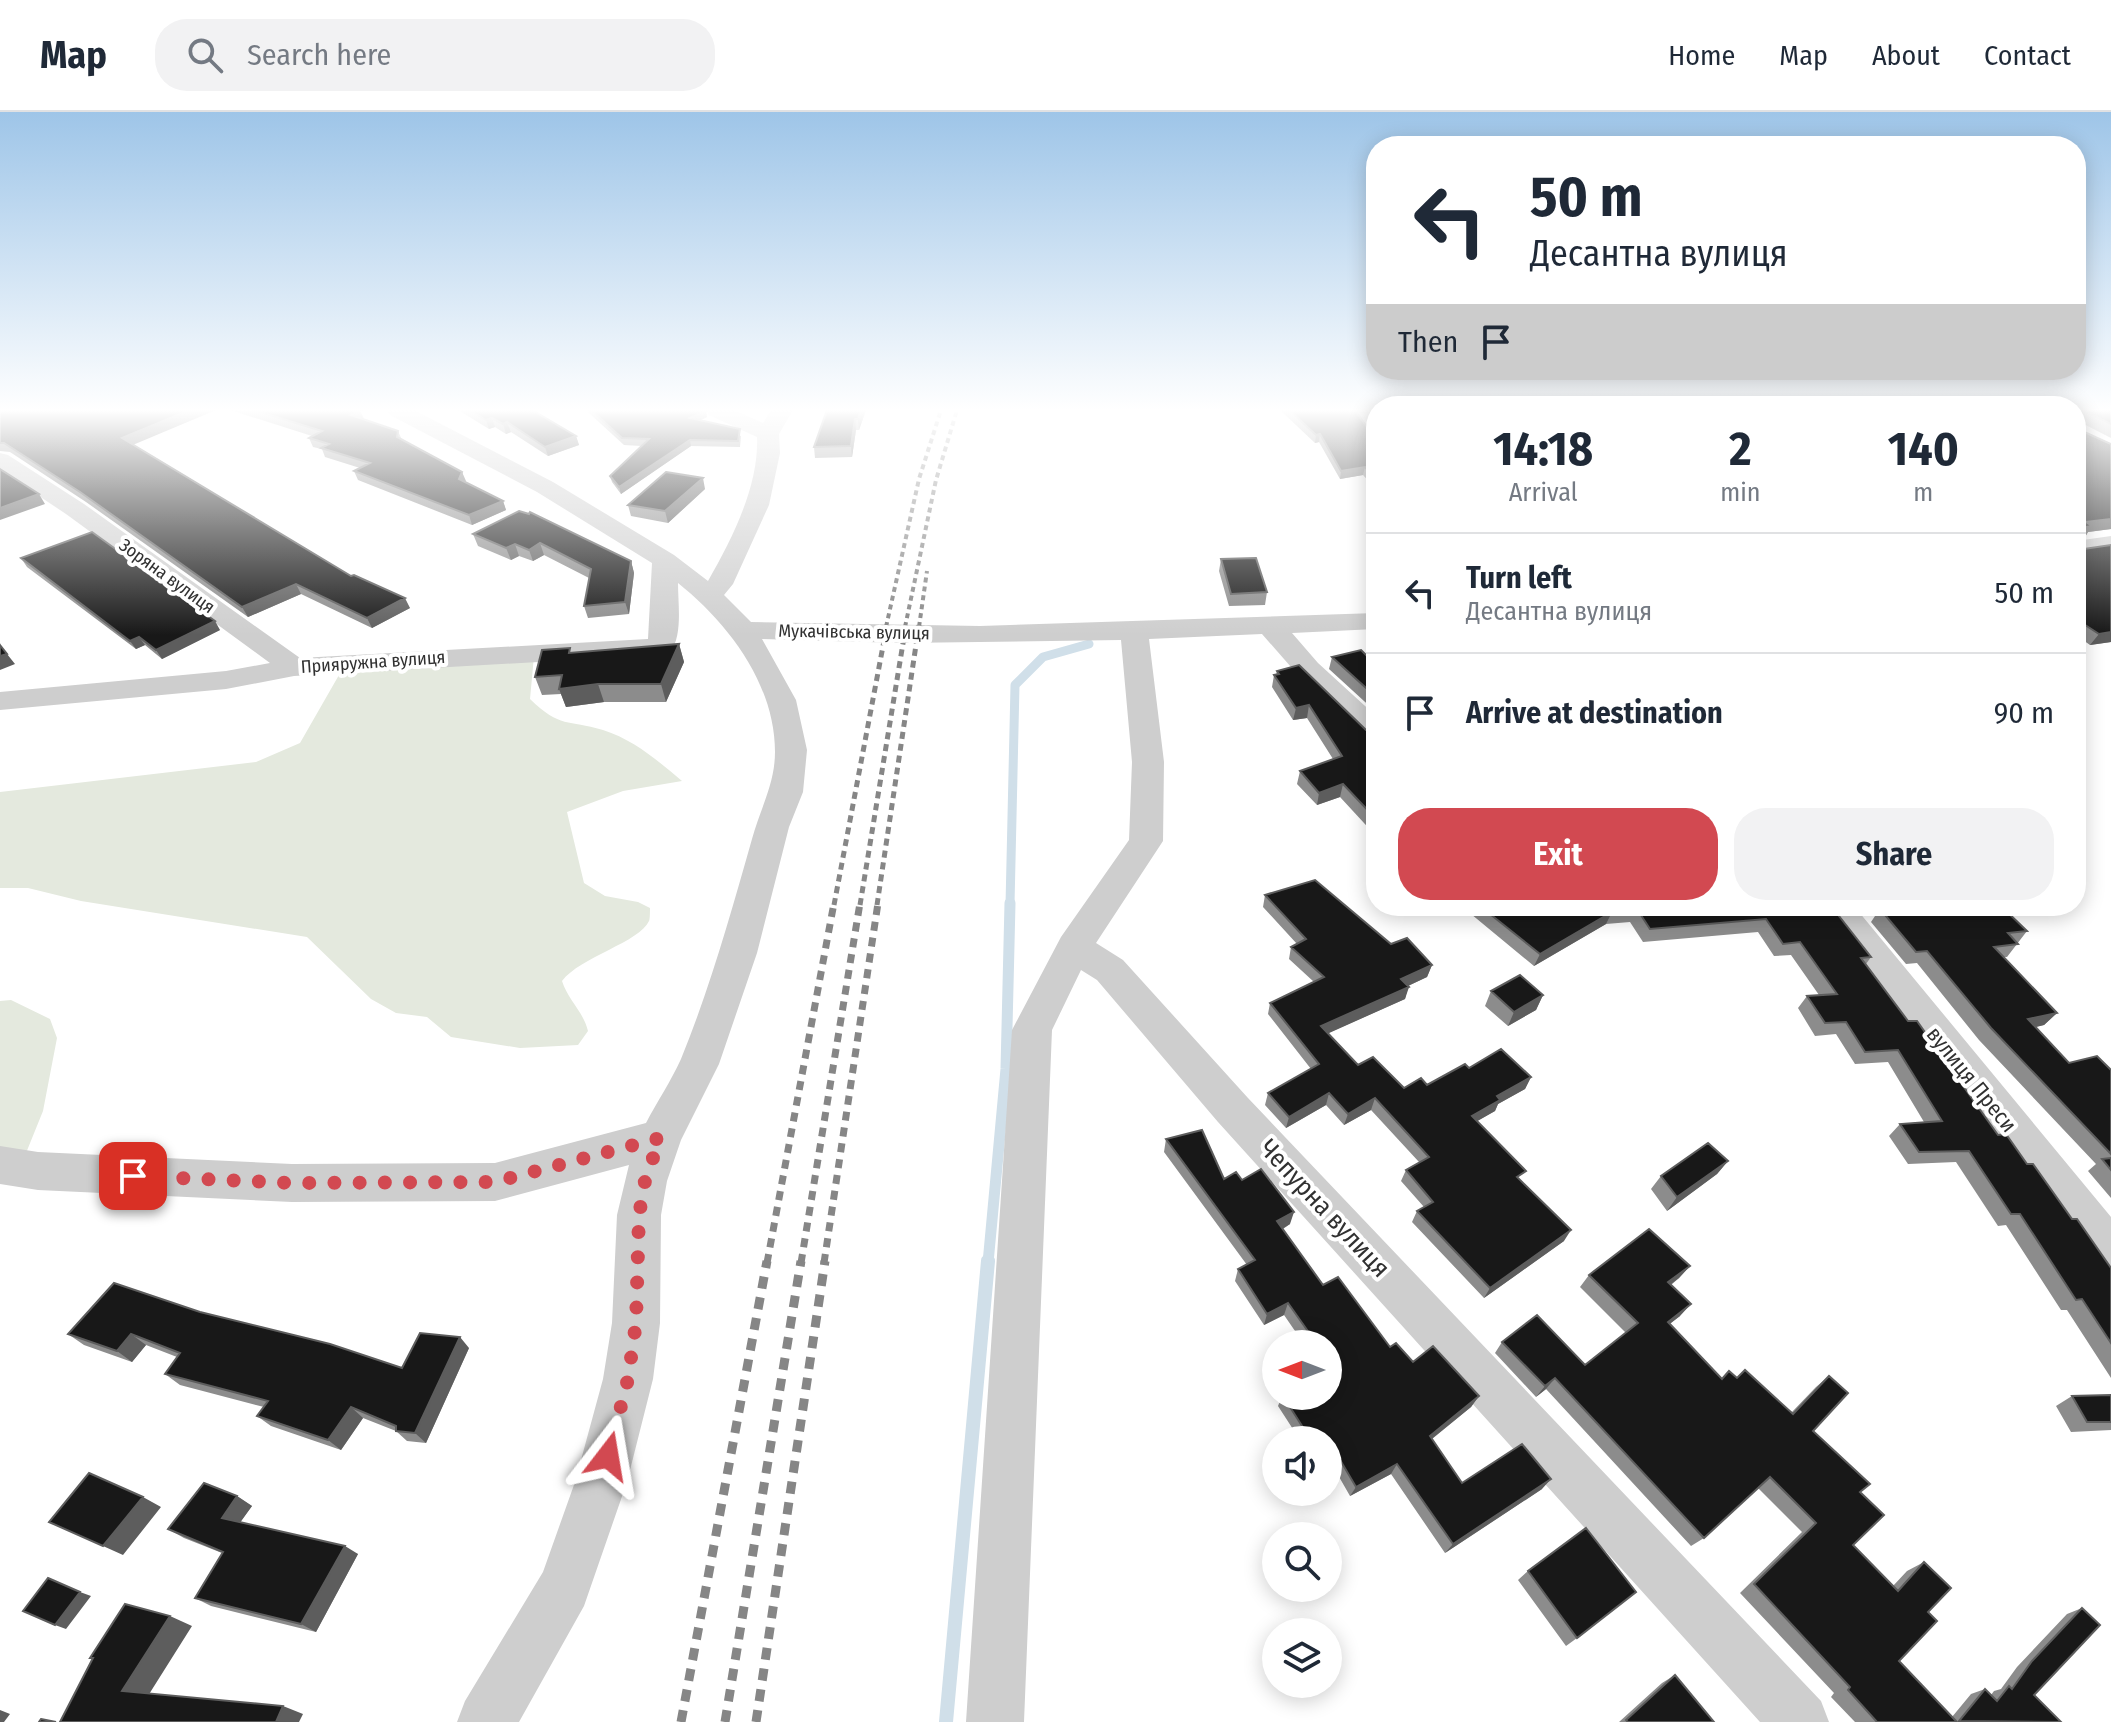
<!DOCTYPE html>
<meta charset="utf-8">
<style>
body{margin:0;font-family:"Fira Sans Condensed",sans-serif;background:#f2f2f3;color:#1f2937;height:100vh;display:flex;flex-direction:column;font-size:30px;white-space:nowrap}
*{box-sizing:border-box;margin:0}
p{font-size:26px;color:#747a83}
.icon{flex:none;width:44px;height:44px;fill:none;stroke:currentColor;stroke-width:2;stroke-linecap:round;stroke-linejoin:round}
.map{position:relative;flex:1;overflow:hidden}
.drawer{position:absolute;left:1366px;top:284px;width:720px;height:520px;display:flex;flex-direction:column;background:#fff;border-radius:32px;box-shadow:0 4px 20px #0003}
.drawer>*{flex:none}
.guide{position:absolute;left:1366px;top:24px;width:720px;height:244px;border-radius:32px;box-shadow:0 4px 20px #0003;background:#fff;color:#1f2937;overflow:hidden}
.needle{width:52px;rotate:270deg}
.buttons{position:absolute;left:1262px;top:1218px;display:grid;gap:16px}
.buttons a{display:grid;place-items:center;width:80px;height:80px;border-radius:50%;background:#fff;box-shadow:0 4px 20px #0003;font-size:40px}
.pin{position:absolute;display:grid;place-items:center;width:68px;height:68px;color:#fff;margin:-34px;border-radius:16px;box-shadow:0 4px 12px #0006}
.me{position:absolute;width:88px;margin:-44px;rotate:14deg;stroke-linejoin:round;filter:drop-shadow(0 0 6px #0008)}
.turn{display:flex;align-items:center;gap:28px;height:168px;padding:0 32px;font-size:36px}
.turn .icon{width:104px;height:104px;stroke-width:2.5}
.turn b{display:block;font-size:56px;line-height:68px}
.then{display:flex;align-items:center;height:76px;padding:0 32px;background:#0003;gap:16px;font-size:30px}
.eta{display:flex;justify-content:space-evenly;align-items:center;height:136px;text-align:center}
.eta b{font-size:48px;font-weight:700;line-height:56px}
.button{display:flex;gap:16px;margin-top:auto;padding:16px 32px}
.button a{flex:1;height:92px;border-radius:32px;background:#d24951;color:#fff;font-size:32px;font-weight:700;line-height:92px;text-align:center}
.button a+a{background:#f2f2f3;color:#1f2937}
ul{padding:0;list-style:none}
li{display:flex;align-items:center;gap:24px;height:120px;padding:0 32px;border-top:2px solid #e0e1e3}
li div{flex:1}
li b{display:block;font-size:30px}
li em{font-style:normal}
header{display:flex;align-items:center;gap:48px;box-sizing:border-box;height:112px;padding:0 40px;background:#fff;border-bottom:2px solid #e0e1e3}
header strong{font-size:38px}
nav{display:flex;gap:44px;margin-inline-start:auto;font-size:28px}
.search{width:560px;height:72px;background:#f2f2f3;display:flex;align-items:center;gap:20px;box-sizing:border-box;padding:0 28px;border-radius:32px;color:#747a83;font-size:30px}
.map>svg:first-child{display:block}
.green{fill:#e4e9de}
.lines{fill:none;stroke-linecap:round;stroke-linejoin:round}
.stream-far2{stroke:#d0dfe9;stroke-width:9}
.stream-far1{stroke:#d0dfe9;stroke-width:11}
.stream{stroke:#d0dfe9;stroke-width:14}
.minor{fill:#cecece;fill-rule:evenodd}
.rail-far3{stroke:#868686;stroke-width:4;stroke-dasharray:5 4;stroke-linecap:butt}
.rail-far2{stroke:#868686;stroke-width:5;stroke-dasharray:7 5;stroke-linecap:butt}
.rail-far1{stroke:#868686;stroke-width:7;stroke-dasharray:9 7;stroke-linecap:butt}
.rail{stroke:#868686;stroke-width:9;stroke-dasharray:12 9;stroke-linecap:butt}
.wall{fill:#8c8c8c}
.shaded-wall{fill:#5d5d5d}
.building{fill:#181818;stroke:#5d5d5d;stroke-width:2}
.route{stroke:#d24951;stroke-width:14;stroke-dasharray:0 25.2}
.labels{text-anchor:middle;stroke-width:8;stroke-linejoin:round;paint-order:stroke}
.far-street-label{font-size:18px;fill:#313131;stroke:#fff}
.street-label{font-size:22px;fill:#313131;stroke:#fff}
.near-street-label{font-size:26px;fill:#313131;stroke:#fff}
</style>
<header>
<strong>Map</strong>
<div class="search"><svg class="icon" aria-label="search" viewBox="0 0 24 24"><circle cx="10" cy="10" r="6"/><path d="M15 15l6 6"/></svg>Search here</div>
<nav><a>Home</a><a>Map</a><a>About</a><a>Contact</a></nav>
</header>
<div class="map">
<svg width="2111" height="1610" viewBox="0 0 2111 1610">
<rect width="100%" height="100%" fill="#fff"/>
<path class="green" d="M534 544 530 587C561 617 567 607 603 618 634 628 657 648 682 669L623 679 567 700 584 771 605 784 638 790 650 796C650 798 650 808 649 809 640 830 580 845 562 869 568 888 583 899 588 919L578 933 520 936 451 925 427 905 396 901 371 887 307 825 81 789 28 776H0V680L256 650 300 631 343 556Z
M11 888 50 907 57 926 43 999 24 1046 0 1043V889Z"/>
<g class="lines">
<path class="stream-far2" d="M1010 793 1015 573 1043 545 1089 532"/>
<path class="stream-far1" d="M988 1151 1006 957 1010 791"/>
<path class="stream" d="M946 1610 988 1149"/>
<path class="minor" d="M387 298H414L553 370 674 443 708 469C732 427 759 374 757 325L709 303 706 298H734L763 311 771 298H793L779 322 780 341 769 393 733 472 724 483 751 510 980 514 1376 501V517L1292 521 1318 551 1376 604V631L1365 628 1298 563 1262 522 1149 527 1164 650 1163 729 1096 831 1123 848 1248 986 1821 1589 1829 1610H1760L1218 1010 1097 868 1081 858 1052 918 1024 1610H966L1012 918 1061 825 1129 728 1132 650 1121 528 901 531 762 527 796 588 807 638 803 680 789 715 757 841 719 952 681 1028 667 1069 661 1103 660 1211 653 1267 627 1370 584 1494 519 1610H457L465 1589 543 1460 575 1370 603 1267 612 1211 617 1103 629 1053 495 1089 292 1090 38 1078 0 1072V1034L38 1040 292 1052 495 1051 646 1011C657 990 671 969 681 947 710 876 731 801 752 727 760 697 775 672 775 640 775 572 728 511 678 471 678 493 683 523 670 541L660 543 294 564 226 577 0 598V580L226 559 270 551 66 402 0 358V341L8 343 84 392 300 546 648 527 652 451 537 380 390 303Z
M1352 298H1374L1376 323 1368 321Z
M2111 424V440L2076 445V429Z
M1816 794H1854L2111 1105V1160L2095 1154Z"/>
<path class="rail-far3" d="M886 515 919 367 941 298
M905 515 936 368 957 298
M919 515 927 459"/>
<path class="rail-far2" d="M834 793 887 513
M860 793 906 513
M877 793 919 513"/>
<path class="rail-far1" d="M767 1151 834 791
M801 1151 860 791
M824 1151 878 791"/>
<path class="rail" d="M681 1610 767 1149
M725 1610 801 1149
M756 1610 825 1149"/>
</g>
<path class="wall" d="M5 298H216L133 332 351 464 410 496 372 516 301 482 248 505 86 390 10 340 0 339V299Z
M230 298H364L360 299 364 307 398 319 402 328 462 360 465 370 503 389 506 398 472 413 358 368 354 359 360 356 325 345 322 337 313 335 309 326 312 324Z
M458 298H532L576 324 579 333 548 344 511 320 506 322 495 315 489 317Z
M588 298H704L706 299 707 305 701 308 741 324 740 335 691 334 621 382 612 370 610 364 642 334 624 333 589 301Z
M866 298 859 318H856L852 345 815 346 814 335Z
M1280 298H1355L1367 315 1376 318V377L1363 363 1340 367 1319 330 1315 331Z
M2076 298H2111V326L2080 310V318L2111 332V417L2088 420 2085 425 2081 426V434L2084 437 2111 433V530L2090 533 2076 523Z
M705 377 668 411 631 404 628 393Z
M519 399 631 449 634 461 629 502 588 506 584 494 589 466 544 443 533 449 519 444 511 448 478 434 473 422Z
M21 446 220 518 162 547 145 533 136 537 27 455Z
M1221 447 1267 480 1265 493 1229 494 1219 459Z
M679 532 684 550 666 590H604L566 595 561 582 542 583 535 565 571 541Z
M1332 545 1376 553V600L1329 557Z
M1277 559 1366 618 1376 620V724L1340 685 1317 693 1297 672 1300 659 1333 647 1307 606 1293 608 1272 575 1274 563H1276Z
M1265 783 1391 832 1432 853 1427 865 1408 874 1405 887 1328 921 1358 953 1404 976 1427 973 1469 956 1531 965 1525 977 1498 992 1495 999 1477 1009 1564 1129 1484 1186 1412 1110 1417 1099 1424 1095 1401 1069 1406 1058 1419 1050 1371 998 1344 1013 1326 993 1286 1016 1265 993 1268 981 1311 957 1268 902 1270 891 1314 870 1289 847 1291 835 1297 832 1263 795Z
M1474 794H1816L1820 800 1871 845 1866 852 1908 909 1998 1023 2027 1052 2111 1156V1266L2067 1198H2061L2006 1113 1998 1114 1956 1050 1908 1052 1889 1024 1900 1012 1924 1010 1888 950 1855 952 1836 922 1815 924 1798 896 1807 884 1819 883 1791 843 1774 844 1758 820 1643 830 1630 810 1606 812 1534 854 1471 802Z
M1866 794H2001L2027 819 2007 845H2004L2057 901 2044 913 2035 915 2069 951 2111 958V1086L2088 1059 2096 1052 1979 928 1917 851 1906 852 1871 810 1875 804Z
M1491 879 1543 883 1536 898 1508 914 1485 894Z
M1166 1027 1224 1067 1242 1068 1290 1112 1283 1117 1323 1173 1390 1235 1413 1250 1479 1284 1471 1295 1432 1327 1462 1371 1542 1377 1445 1441 1391 1362 1350 1384 1334 1356 1328 1360V1328H1300L1278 1294 1282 1284H1328V1232H1304L1284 1203 1264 1213 1235 1169 1238 1157 1247 1153 1164 1040Z
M1728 1049 1717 1062 1667 1099 1651 1077 1661 1064Z
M1690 1154 1679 1166 1671 1173 1680 1204 1669 1212 1722 1267 1736 1265 1792 1300 1816 1275 1829 1264 1813 1319 1860 1380 1853 1433 1893 1474 1907 1459 1924 1450 1928 1500 1899 1549 1952 1605 1971 1582 1985 1577 1991 1583 1994 1579 2001 1577 2017 1555 2067 1502 2082 1496 2034 1583 2061 1610H1855L1831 1585 1834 1581 1740 1481 1802 1420 1758 1376 1704 1426 1691 1434 1546 1277 1536 1285 1495 1241 1502 1230 1585 1253 1626 1221 1580 1175 1589 1163Z
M200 1200 402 1256 469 1236 426 1331 407 1329 396 1319 363 1306 341 1338 271 1314 257 1304 264 1295 180 1273 165 1262 177 1245 146 1233 132 1250 84 1233 68 1222Z
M2111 1283V1318L2071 1320 2056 1294 2072 1284Z
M237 1384 252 1394 240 1410 358 1442 316 1520 211 1494 195 1486 222 1441 184 1426 168 1417Z
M1528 1459 1577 1526 1566 1534 1518 1468Z
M1675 1563 1714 1610H1619L1662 1571Z"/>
<path class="shaded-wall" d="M190 298H216L128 335 122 326Z
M349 298H364L360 299 364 307 355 312Z
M861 298H866L859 318 858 307Z
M706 299 707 305 692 312 690 306Z
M492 306 495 315 489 317 486 308Z
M855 307 856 318 852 345 851 334Z
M507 310 511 320 506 322 503 312Z
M1320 322 1319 330 1315 331 1316 323Z
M576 324 579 333 548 344 545 335Z
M690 328 691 334 621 382 619 375Z
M1365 355 1363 363 1340 367 1341 359Z
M462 360 466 369 463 377 459 367Z
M703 366 705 377 668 411 665 399Z
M39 382 45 392 0 408V396Z
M503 389 506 398 472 413 469 403Z
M2111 407V417L2088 420 2085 425 2076 427V424L2086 410Z
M540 431 544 443 533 449 529 438Z
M515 432 519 444 511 448 506 436Z
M631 449 634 461 629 502 625 490Z
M296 472 301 482 248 505 242 495Z
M405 486 410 496 372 516 367 506Z
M215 509 220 518 162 547 156 538Z
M2111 520V530L2090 533 2099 522Z
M139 525 145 533 136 537 130 529Z
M679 532 684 550 666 590 661 572Z
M7 542 15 552 0 558V544Z
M598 572 604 590 566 595 559 577Z
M1309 593 1307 606 1293 608 1296 596Z
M1343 672 1340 685 1317 693 1319 681Z
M1612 800 1606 812 1534 854 1540 842Z
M1432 853 1427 865 1397 879 1401 867Z
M1409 875 1405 887 1318 926 1321 914Z
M1543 883 1536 898 1508 914 1514 900Z
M2057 901 2044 913 2016 920 2028 907Z
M1531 965 1525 977 1498 992 1495 999 1467 1015 1472 1004 1497 984Z
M1329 981 1326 993 1286 1016 1289 1005Z
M1375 986 1371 998 1344 1013 1348 1002Z
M1728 1049 1717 1062 1667 1099 1677 1085Z
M1294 1100 1290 1112 1274 1122 1277 1109Z
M1571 1118 1564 1129 1484 1186 1490 1176Z
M1690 1154 1679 1166 1658 1182 1668 1170Z
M1288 1191 1284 1203 1264 1213 1267 1202Z
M1691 1192 1680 1204 1657 1222 1668 1210Z
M131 1222 146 1233 132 1250 117 1239Z
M460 1225 469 1236 426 1331 415 1321Z
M1555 1266 1546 1277 1536 1285 1545 1274Z
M1479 1284 1471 1295 1423 1334 1430 1324Z
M351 1295 363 1306 341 1338 328 1328Z
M1339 1346 1334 1356 1328 1360V1352Z
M1397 1352 1391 1362 1350 1384 1356 1375Z
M1551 1367 1542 1377 1445 1441 1453 1432Z
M237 1384 252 1394 237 1415 222 1406Z
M143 1385 161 1395 123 1443 103 1434Z
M345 1434 358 1442 316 1520 301 1512Z
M80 1480 91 1484 66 1517 55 1513Z
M170 1504 192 1514 146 1587 122 1579Z
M283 1594 303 1602 299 1610H276Z
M0 1598 10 1602 4 1610H0Z"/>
<path class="building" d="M5 298H190L122 326 351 464 354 463 405 486 367 506 296 472 242 495 80 380 4 331H0V299Z
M253 298H360L351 303 398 319 397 325 462 360 459 367 503 389 469 403 354 359 370 351 321 336 329 332 309 326 322 319Z
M469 298H532L576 324 545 335 507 310 503 312 492 306 486 308Z
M591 298H704L706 299 690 306 740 317 738 329 690 328 619 375 610 364 649 327 622 326Z
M827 298H861L858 307H855L851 334 814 335Z
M1289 298H1355L1367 315 1376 318V367L1365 355 1341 359 1320 322 1316 323Z
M2076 298H2111V312L2084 299 2079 302 2080 318 2111 332V407L2086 410 2092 414 2081 416V434L2084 437 2111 433V520L2099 522 2076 507Z
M0 357 39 382 0 396Z
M666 360 703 366 665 399 628 393Z
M519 399 529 402 530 400 631 449 625 490 584 494 591 457 540 431 529 438 515 432 506 436 473 422Z
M92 420 215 509 156 538 139 525 130 529 21 446Z
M1256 446 1267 480 1231 482 1221 447Z
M679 532 661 572H598L559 577 562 563 535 565 542 538 570 536 569 541Z
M0 533 7 542 0 544Z
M1361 538 1376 553V585L1332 545Z
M1299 553 1366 618 1376 620V707L1343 672 1319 681 1300 659 1342 644 1309 593 1296 596 1274 563 1279 562 1277 559Z
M1315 768 1391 832 1407 826 1432 853 1401 867 1409 875 1321 914 1358 953 1373 945 1404 976 1421 966 1427 973 1465 952 1469 956 1501 937 1531 965 1497 984 1500 988 1472 1004 1526 1059 1517 1065 1571 1118 1490 1176 1417 1099 1433 1090 1406 1058 1429 1045 1375 986 1348 1002 1329 981 1289 1005 1268 981 1319 952 1270 891 1324 865 1291 835 1306 827 1265 783Z
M1480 794H1816L1820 800 1835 799 1871 845 1861 846 1908 909H1917L1998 1023 2006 1022 2027 1052H2033L2072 1107H2077L2111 1156V1231L2082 1187 2076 1188 2020 1102H2011L1969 1039 1919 1040 1900 1012 1942 1009 1898 938 1865 940 1846 910 1825 911 1807 884 1837 882 1800 830 1783 832 1766 807 1650 817 1637 797 1612 800 1540 842Z
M1886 794H2001L2027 819 2008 821 2018 832 1994 835 2057 901 2028 907 2069 951 2097 944 2111 958V1042L1991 916 1927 839 1916 840 1880 797H1888Z
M1520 863 1543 883 1514 900 1491 879Z
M1202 1018 1224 1067 1236 1060 1242 1068 1261 1057 1294 1100 1277 1109 1323 1173 1338 1165 1390 1235 1396 1231 1413 1250 1433 1234 1479 1284 1430 1324 1462 1371 1522 1332 1551 1367 1453 1432 1397 1352 1356 1375 1339 1346 1328 1352V1328H1311L1283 1284H1328V1232H1317L1288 1191 1267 1202 1238 1157 1255 1148 1166 1027Z
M1708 1031 1728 1049 1677 1085 1661 1064Z
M2111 1046V1058L2102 1047Z
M1649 1117 1690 1154 1668 1170 1691 1192 1668 1210 1722 1267 1729 1259 1737 1266 1745 1258 1793 1302 1829 1264 1848 1281 1813 1319 1870 1372 1860 1380 1884 1403 1853 1433 1898 1479 1924 1450 1951 1476 1928 1500 1937 1509 1899 1549 1956 1609V1610H1877L1848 1578 1850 1575 1754 1472 1816 1411 1770 1365 1704 1426 1555 1266 1545 1274 1502 1230 1537 1203 1585 1253 1638 1211 1589 1163Z
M114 1171 200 1200 330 1232 402 1256 420 1221 460 1225 415 1321 396 1319V1314L351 1295 328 1328 257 1304 268 1289 165 1262 180 1241 131 1222 117 1239 68 1222Z
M2111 1283V1310H2087L2072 1284Z
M89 1361 143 1385 103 1434 49 1410Z
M204 1371 237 1384 222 1406 345 1434 301 1512 195 1486 223 1440 168 1417Z
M1586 1416 1636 1480 1577 1526 1528 1459Z
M48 1466 80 1480 55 1513 23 1499Z
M125 1492 170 1504 122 1579 283 1594 276 1610H60L93 1546H90Z
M2082 1496 2100 1513 2034 1583 2061 1610 1959 1609 1985 1577 1997 1589 2009 1574 2012 1577 2032 1549Z
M1675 1563 1714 1610H1628L1626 1608Z
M41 1607 56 1610H39Z"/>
<linearGradient id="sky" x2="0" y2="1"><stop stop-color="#9ec5e8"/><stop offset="0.57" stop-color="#fff"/><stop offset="1" stop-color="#fff" stop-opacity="0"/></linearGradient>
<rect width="2111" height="523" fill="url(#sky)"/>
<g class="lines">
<path class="route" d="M133 1064 292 1071 495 1070 660 1026 645 1069 639 1103 636 1211 628 1267 608 1344"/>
</g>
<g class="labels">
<g class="far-street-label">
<text transform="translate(167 464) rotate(36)" y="6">Зоряна вулиця</text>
<text transform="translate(854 520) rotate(1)" y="6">Мукачівська вулиця</text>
<text transform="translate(373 550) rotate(-4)" y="6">Прияружна вулиця</text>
</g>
<g class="street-label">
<text transform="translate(1972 967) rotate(51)" y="8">вулиця Преси</text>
</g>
<g class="near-street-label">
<text transform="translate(1325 1096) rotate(47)" y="9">Чепурна вулиця</text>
</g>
</g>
</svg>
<div class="buttons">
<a><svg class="needle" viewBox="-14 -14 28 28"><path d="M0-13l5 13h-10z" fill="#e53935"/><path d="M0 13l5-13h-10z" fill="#747a83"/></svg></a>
<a><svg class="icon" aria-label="sound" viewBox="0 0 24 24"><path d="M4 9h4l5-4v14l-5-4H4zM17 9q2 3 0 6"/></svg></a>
<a><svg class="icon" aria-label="search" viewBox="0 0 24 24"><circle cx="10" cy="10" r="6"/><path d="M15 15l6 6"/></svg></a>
<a><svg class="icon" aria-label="layers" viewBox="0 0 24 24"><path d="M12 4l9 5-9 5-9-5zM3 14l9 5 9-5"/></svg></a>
</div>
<div class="pin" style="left:133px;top:1064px;background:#d93025"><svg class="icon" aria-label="arrive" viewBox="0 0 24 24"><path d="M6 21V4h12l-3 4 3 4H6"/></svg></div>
<svg class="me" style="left:608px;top:1344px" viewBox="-20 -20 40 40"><path d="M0-17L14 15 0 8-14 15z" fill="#d24951" stroke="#fff" stroke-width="4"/></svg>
<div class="guide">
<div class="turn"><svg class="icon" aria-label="left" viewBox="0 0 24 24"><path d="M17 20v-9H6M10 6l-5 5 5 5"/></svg><div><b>50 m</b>Десантна вулиця</div></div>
<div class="then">Then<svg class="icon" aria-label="arrive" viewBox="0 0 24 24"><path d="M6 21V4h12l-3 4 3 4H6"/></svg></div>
</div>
<section class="drawer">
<div class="eta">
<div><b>14:18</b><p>Arrival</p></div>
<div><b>2</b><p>min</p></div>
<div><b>140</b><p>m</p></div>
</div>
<ul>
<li><svg class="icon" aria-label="left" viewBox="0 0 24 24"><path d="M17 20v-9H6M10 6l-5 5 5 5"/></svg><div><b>Turn left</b><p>Десантна вулиця</p></div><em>50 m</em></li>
<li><svg class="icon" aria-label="arrive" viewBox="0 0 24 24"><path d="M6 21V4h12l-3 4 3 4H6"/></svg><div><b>Arrive at destination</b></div><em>90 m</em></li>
</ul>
<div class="button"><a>Exit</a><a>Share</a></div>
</section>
</div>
